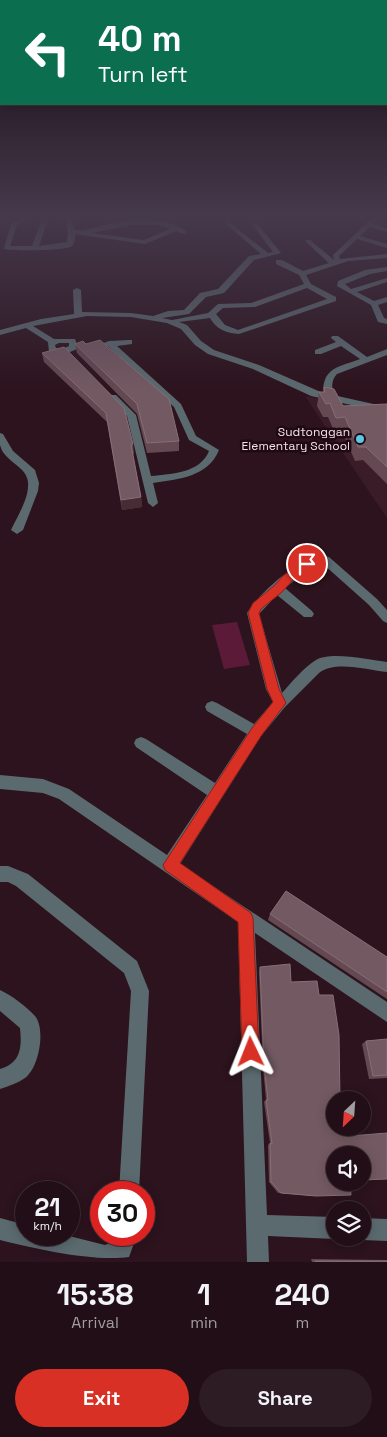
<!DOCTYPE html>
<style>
body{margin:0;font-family:"Space Grotesk",sans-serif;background:#2d1c23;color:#f1f3f6;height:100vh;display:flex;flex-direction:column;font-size:19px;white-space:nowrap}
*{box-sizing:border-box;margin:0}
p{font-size:16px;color:#a29ca1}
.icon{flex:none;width:28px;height:28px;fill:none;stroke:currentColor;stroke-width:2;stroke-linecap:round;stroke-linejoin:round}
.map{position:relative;height:1262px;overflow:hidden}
.details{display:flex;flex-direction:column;background:#210e16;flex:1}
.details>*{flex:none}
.hud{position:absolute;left:0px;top:0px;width:388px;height:105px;box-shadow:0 2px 12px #0003,0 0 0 1px #3e2e35;background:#0b6e4f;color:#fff;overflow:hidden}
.needle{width:32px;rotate:205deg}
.fabs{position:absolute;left:326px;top:1091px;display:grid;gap:10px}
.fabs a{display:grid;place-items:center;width:45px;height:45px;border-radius:50%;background:#210e16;box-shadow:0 2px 12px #0003,0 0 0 1px #3e2e35;font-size:25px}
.speed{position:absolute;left:15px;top:1181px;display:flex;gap:10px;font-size:25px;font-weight:700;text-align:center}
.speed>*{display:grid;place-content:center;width:65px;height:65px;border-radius:50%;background:#210e16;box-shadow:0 2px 12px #0003,0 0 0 1px #3e2e35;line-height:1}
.speed small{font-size:12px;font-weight:400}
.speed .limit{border:8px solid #d22;background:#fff;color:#111}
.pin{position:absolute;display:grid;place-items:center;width:42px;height:42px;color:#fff;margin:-21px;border:2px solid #fff;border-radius:50%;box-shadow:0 1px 5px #0007}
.me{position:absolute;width:55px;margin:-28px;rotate:358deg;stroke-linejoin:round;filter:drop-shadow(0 0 4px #0008)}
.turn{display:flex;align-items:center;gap:18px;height:105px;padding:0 15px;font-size:22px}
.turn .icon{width:65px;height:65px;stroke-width:2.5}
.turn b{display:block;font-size:35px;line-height:42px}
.eta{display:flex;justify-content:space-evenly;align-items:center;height:85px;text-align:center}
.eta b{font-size:30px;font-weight:800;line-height:35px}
.cta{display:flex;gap:10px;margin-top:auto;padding:10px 15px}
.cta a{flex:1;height:58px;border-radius:30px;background:#d93025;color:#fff;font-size:20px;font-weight:800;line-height:58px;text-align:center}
.cta a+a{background:#2d1c23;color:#f1f3f6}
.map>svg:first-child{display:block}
.built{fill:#3a1b28}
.green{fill:#5b1b38}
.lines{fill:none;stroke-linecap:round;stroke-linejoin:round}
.minor{fill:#5b6a6f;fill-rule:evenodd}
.wall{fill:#644852}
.shaded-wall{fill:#472c36}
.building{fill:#735962;stroke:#876e77}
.route{fill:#d93025;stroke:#8d1f18}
.poi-dot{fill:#5bc8e6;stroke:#210914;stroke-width:2}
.labels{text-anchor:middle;stroke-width:5;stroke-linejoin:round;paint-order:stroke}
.far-poi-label{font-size:12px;fill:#f3e1e7;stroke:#210914;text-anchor:end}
</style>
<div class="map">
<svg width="387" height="1262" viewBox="0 0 387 1262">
<rect width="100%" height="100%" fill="#2c131d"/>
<path class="built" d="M305 396 387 412V518L353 468Z"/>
<path class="green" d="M237 622 250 665 224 669 212 625Z"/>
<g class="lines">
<path class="minor" d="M0 216H4L0 218Z
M25 216H32L17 225 10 246H32L43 216H49L39 246 67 242 68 232 65 219 55 216 70 217 75 230C85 232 94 227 105 225 130 219 165 215 187 232L184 234 176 231 145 244 75 234C75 238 75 243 72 246 66 251 13 251 4 249L11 224ZM131 225H158L170 229 144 240 92 233Z
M374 216H381L373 224 387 228V232L370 227 360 236 387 244V248L357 239 339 256 340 259 387 254V258L348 261 306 275 311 284 336 297V301L239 334C226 333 216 329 210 318L179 322 187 325 201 341 214 350 259 365 323 393C323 367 339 367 360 359L341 346 321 354H315V350L336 342 331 338 332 336H338L367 357 387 349V355L337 374C331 380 332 388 333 395L387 407V413L311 396 253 369 208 354 195 345 181 329 167 323 131 317 87 316 33 326 54 339H75L78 347 77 349 63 355 49 352 48 342 26 328 0 335V330L41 319 74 314 73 290 77 288 81 290 82 312 131 313 153 316 168 311 184 310 200 293 218 289 249 256 261 254 227 225 226 224 229 222 268 253 273 252 252 224 257 223 281 253 254 260 224 293 206 297 189 314 162 318 172 320 208 313 218 304 251 303 304 284 299 275 276 264V260H282L303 271 329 263 306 242V240H310L334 260 333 255ZM307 288 327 299 238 330 225 325 216 314 223 308 255 307ZM59 343H69V346L62 349 56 348 55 345Z
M387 267V271L370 274 345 284 351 289 387 278V282L357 292 374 301 387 297V302L378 305 384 318 387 319V324L378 322 371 305 337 286 338 281 365 270Z
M129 340H132V344L117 346 181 404 196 436 219 450C208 477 179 479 153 483L158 503 153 507 148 503 127 416 110 399V395H116L136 415 151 476C172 474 200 473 209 451L189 440 174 407 108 346 101 344 109 341Z
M0 433 3 434 13 451 35 470 39 483 38 491 23 530 17 534 11 530C17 517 28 500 28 486 30 466 4 463 0 445 0 442 0 437 0 433Z
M325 556 329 557 377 599 387 610V623L383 621 369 605 323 564 309 569 285 588 312 611 314 614 312 617H304L277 595 259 614 282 693C292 682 303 668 316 660 331 651 370 660 387 662V672C368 670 335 660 319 673L285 707 261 736 180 864 387 1002V1022L255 933 267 1215 335 1217V1238H338L335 1239 268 1236 269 1262H247L238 922 59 799 43 793 0 789V775L43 779 69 789 167 855 207 795 136 747 134 743 136 739 141 737 146 739 215 783 247 734 207 711 205 707 207 703 212 701 217 703 254 724 273 702 266 689 247 613C257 596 288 569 306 560 312 557 318 557 325 556Z
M0 866H8L28 874 137 961 149 991 139 1192H119L131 991 124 973 16 886 8 882H0Z
M0 990C11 995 26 1006 35 1016 46 1029 39 1068 25 1078 18 1083 9 1086 0 1089V1069C21 1063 22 1047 20 1028L0 1011Z
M0 1218 26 1225V1235H65L105 1245 113 1242 115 1235H137L129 1257C94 1262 36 1249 0 1240Z
M362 1218 387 1219V1241L362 1240 357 1238H362Z"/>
</g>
<path class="wall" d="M75 344 179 441V451L147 453 137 414 77 353Z
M64 347 133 444 134 454H133L141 497 142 507 122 510 107 422 44 362 42 353Z
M324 387 343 406 387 404V484L363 460 355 461 342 431H334L328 417H323L317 406 319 392H323Z
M270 914 387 957V999L268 920Z
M260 967 291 982 340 1100 350 1136 362 1155 313 1196 278 1193 269 1182 268 1145 270 1143 264 1102 266 1100 263 1068 259 972Z
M387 1039V1078L369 1079 362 1044 366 1041Z
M311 1259 387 1260V1262H312Z"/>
<path class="shaded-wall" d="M141 497 142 507 122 510 121 500Z"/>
<path class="building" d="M100 340 169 399 179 441 147 443 137 404 75 344 83 341 86 344Z
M64 347 124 408 133 444 131 445 141 497 121 500 106 413 42 353Z
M324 387 334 389 343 406 387 404V467L366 447H358L345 417 336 418 330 403 326 404 319 392H325Z
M286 891 387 957V992L270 914Z
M290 964 291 982 317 981 319 995H333L339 1035 340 1100H335V1128H349L350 1136 387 1133V1179L362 1180V1155H335V1182H350L351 1195 316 1196 281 1193 271 1182 270 1143 272 1144 266 1100H268L264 1065 260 967Z
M387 1039V1075L373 1076 366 1041Z
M315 1261H387V1262H315Z"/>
<linearGradient id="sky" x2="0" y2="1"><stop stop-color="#180a10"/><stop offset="0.55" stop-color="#45394c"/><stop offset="1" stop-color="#45394c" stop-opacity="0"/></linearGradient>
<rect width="387" height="392" fill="url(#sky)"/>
<path class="route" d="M307 561 312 564 310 567 292 581 282 592 261 609 259 613 279 689 286 703 261 736 180 863 251 913 253 918 259 1052 257 1058 251 1061 245 1058 242 1052 238 922 165 870 163 865 252 728 273 702 267 689 248 613 253 603 274 586 284 575Z"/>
<circle class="poi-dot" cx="360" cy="439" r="5"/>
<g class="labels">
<g class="far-poi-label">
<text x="350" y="436">Sudtonggan<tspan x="350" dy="14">Elementary School</tspan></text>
</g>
</g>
</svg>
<div class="fabs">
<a><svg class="needle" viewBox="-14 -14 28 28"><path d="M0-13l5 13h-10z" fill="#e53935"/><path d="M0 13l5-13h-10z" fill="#a29ca1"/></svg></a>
<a><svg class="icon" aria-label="sound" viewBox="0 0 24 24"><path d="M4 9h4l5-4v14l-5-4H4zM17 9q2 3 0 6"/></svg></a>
<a><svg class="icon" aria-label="layers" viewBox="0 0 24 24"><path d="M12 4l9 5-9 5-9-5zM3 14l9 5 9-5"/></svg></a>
</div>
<div class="speed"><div>21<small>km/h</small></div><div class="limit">30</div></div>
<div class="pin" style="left:307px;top:564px;background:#d93025"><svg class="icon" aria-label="arrive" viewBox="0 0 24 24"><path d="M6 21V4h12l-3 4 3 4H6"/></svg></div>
<svg class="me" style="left:251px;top:1052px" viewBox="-20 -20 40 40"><path d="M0-17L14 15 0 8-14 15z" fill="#d93025" stroke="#fff" stroke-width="4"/></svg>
<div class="hud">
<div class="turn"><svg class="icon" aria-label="left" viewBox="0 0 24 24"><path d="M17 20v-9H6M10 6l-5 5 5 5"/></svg><div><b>40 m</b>Turn left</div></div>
</div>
</div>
<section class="details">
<div class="eta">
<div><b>15:38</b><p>Arrival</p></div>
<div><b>1</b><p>min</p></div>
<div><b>240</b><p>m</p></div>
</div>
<div class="cta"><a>Exit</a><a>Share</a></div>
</section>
